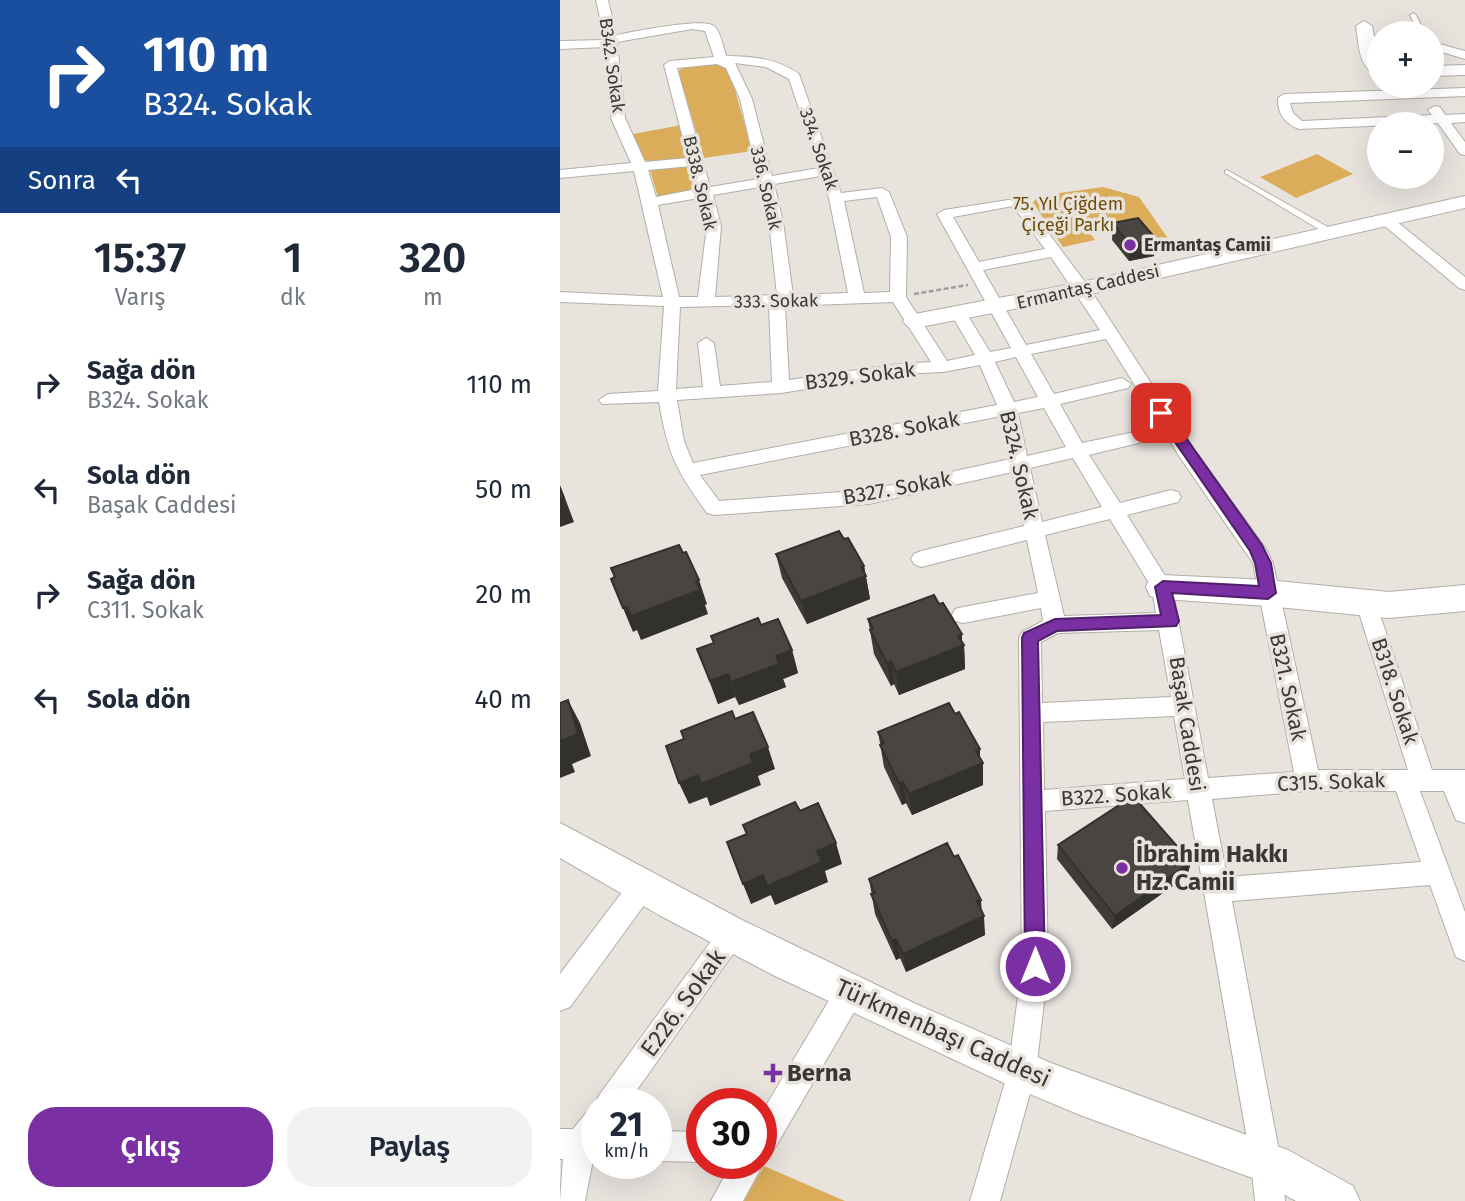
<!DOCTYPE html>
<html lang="tr">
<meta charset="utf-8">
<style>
body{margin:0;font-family:"Fira Sans",sans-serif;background:#f2f2f3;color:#1f2937;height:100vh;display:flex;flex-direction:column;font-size:26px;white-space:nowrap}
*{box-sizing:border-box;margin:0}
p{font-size:23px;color:#747a83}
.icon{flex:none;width:38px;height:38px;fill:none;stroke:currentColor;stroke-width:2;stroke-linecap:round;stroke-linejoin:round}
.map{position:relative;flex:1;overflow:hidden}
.details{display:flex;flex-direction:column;background:#fff;width:560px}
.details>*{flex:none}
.guide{background:#1a4fa0;color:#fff;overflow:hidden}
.fabs{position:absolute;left:807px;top:21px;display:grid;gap:14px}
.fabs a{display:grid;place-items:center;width:77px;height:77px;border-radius:50%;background:#fff;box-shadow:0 7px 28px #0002;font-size:35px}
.speed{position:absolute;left:21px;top:1088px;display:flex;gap:14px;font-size:35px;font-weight:700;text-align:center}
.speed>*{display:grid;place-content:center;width:91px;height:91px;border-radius:50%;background:#fff;box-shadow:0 7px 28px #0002;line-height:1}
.speed small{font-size:18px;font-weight:400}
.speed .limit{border:10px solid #d22;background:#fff;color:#111}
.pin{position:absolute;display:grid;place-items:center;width:60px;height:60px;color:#fff;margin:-30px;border-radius:14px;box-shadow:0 4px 10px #0006}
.me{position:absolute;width:77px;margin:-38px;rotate:0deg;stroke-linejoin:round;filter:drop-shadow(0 0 5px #0008)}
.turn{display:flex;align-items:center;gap:24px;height:147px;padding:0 28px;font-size:32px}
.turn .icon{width:91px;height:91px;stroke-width:2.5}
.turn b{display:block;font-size:49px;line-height:60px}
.then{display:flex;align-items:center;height:66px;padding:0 28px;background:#0003;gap:14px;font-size:26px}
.eta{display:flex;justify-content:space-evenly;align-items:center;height:119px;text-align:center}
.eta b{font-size:42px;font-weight:600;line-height:49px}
.action{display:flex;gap:14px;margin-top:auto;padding:14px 28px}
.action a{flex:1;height:80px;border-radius:28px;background:#7a2fa2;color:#fff;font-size:28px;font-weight:600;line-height:80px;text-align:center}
.action a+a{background:#f2f2f3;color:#1f2937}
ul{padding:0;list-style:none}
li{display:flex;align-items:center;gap:21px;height:105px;padding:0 28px}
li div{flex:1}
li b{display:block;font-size:26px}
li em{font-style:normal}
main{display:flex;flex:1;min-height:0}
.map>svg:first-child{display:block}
.green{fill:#dbad5b}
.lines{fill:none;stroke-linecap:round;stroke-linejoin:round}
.lane-casing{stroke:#b2aea7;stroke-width:2}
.street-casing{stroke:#b2aea7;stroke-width:2}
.secondary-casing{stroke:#b2aea7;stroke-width:2}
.primary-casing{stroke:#b2aea7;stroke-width:2}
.path{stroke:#a19d99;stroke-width:2.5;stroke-dasharray:5 2.5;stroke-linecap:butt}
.lane{fill:#fff;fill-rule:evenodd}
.street{fill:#fff;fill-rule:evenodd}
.secondary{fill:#fff;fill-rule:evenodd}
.primary{fill:#fff;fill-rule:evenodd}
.wall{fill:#3f3c38}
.shaded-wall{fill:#33312e}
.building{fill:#494641;stroke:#33312e;stroke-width:2}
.route{fill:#7a2fa2;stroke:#4f1f69;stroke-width:2}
.poi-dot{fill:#7a2fa2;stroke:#e8e3dd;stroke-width:2.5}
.labels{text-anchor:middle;stroke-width:7;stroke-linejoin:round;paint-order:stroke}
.far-street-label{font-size:18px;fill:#3a3836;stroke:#e8e3dd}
.far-park-label{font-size:18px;fill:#6f4f07;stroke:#e8e3dd}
.far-poi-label{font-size:18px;font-weight:bold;fill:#3a3836;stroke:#e8e3dd;text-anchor:start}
.street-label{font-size:21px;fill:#3a3836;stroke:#e8e3dd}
.near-poi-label{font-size:24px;font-weight:bold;fill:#3a3836;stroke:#e8e3dd;text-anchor:start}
.near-street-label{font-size:24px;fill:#3a3836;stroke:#e8e3dd}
</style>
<main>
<section class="details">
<div class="guide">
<div class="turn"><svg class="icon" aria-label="right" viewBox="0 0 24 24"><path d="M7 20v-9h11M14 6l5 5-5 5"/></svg><div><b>110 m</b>B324. Sokak</div></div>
<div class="then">Sonra<svg class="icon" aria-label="left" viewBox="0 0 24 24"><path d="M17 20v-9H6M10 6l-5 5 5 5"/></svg></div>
</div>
<div class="eta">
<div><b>15:37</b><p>Varış</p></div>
<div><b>1</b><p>dk</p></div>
<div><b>320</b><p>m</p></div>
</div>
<ul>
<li><svg class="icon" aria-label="right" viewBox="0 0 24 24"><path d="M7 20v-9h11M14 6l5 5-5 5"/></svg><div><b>Sağa dön</b><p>B324. Sokak</p></div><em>110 m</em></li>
<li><svg class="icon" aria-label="left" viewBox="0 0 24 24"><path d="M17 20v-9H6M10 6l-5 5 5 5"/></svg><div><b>Sola dön</b><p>Başak Caddesi</p></div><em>50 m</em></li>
<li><svg class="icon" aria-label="right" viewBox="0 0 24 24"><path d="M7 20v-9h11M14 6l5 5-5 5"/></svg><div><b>Sağa dön</b><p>C311. Sokak</p></div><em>20 m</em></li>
<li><svg class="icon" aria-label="left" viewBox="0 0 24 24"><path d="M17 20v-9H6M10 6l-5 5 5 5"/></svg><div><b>Sola dön</b></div><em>40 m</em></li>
</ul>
<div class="action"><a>Çıkış</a><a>Paylaş</a></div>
</section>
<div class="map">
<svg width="905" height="1201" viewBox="0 0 905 1201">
<rect width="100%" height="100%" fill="#e8e3dd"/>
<path class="green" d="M160 62 168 65 192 151 144 158 118 71 126 66Z
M122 125 128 159 94 163 85 160 73 134Z
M757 154 793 174 736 198 700 177Z
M130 165 134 191 98 197 90 170Z
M543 187 579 197 617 251 605 253 570 221 527 229 535 240 503 247 473 203 478 196Z
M204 1166 285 1201H184Z"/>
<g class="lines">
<defs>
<path id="lane" d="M853 13 856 15 865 33H859L850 15Z
M667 170 773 230 774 232 767 234 665 173V171Z"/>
<path id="street" d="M36 0H48L56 35C72 32 143 17 154 26 160 30 164 49 166 56 193 56 218 59 239 74L281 193 322 188 329 192 347 237 346 297 387 361 415 355 391 314 399 309 405 311 430 352 451 348 377 214 384 210 462 198 528 286 635 451 706 549 713 563 758 770H848L796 603 800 597 807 595 814 597 872 770H905V823L896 820 884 791H860L905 912V961L896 957 870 885 672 901 721 1162 725 1201H695L691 1162 628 800 485 811 488 966 476 1072 440 1201H410L448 1072 462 966 459 638 462 632 483 621 481 608 403 623 395 621 392 615 395 609 403 607 478 593 467 540 361 567 354 564 351 559 354 554 361 551 464 526 452 472 309 504 154 515 147 513C116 470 108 455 99 402L42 404 39 400 48 394 98 391 104 306 0 302V292L103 297 74 171 0 178V170L71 163 51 118 46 47 0 49V41L45 40ZM132 29 145 31 154 57 110 61 104 65 128 158 85 162 65 118 57 42ZM175 63 206 67 229 79 259 168 212 176 192 99ZM157 64 166 68 180 99 198 179 150 187 117 68ZM131 166 137 189 96 197 88 170ZM261 176 269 198 288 293 233 295 223 222 214 184ZM200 187 209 222 217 295 155 297 161 226 153 195ZM317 197 331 237 330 292 304 293 284 201ZM139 198 147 226 138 297H119L98 205ZM453 206 485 249 419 262 393 217ZM491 257 540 330 466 345 423 270ZM333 302 371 362 338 364 229 380 225 306ZM209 305 212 382 160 386 154 343 146 338 138 343 143 387 116 389 120 307ZM546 339 621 459 693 563 734 772 648 778 612 587 567 515 618 502 621 497 618 492 611 490 560 503 529 455 595 439 598 435 595 431 589 429 522 443 500 404 568 388 571 384 562 378 494 394 471 354ZM456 357 478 397 454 402 435 362ZM420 365 437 405 133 463 124 441 117 400 221 393 338 374 383 372ZM484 408 506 447 467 456 458 413ZM441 416 450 459 309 490 159 501 140 475ZM513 458 542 507 482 522 470 468ZM550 519 592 588 596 613 504 616 485 535ZM599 630 611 697 482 703 481 642 498 633ZM614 716 625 779 484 790 483 722ZM748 791H836L861 862 667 877 652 799Z
M872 42 905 51V59L872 49Z
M905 88V96L730 103 733 113 742 121 872 115 868 110 875 106 880 107 885 115 905 114V122L891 123 905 142V155L900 154 878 123 739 129C725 124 717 113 718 98L724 94Z
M825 215 830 216 905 277V290L899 288 820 222 818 219Z
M81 876 90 879 94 888 90 897 10 1007 0 1011V974L72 879Z
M171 922 180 926 184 935 180 944 67 1104H37V1107L35 1104 40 1094 162 926Z
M290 978 300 982 304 992 300 1002 212 1153 201 1157V1114L280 982Z
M37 1107V1159L33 1160 25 1201H0L3 1159H0V1129H13L27 1112Z
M96 1131 142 1132V1162L96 1161Z
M201 1160 203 1164 183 1201H151L171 1164H201Z"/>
<path id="secondary" d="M804 21 812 26 819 60V75C798 70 799 44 796 26Z
M905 65V75L872 76V66Z
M905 196V208L522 296 355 328 347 326 343 321 347 316 355 314 522 282Z
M0 823 182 920 356 1004 491 1063 728 1150 793 1186 800 1201H736L695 1179 520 1115 446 1084 213 975 99 915 0 858Z"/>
<path id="primary" d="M602 575 708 580 829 592 905 585V611L829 618 708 606 602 599 590 596 586 587 590 578Z"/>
</defs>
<use href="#lane" class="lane-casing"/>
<use href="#street" class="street-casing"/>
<use href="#secondary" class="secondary-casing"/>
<use href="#primary" class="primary-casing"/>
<path class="path" d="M354 294 408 285"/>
<use href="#lane" class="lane"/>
<use href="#street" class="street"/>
<use href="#secondary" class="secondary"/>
<use href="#primary" class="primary"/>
</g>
<path class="wall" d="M553 223 596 239 594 256 569 261 552 240Z
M284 539 304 566 310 599 247 624 222 578 216 554Z
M308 619 402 642 404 645 405 669 339 695 334 684 331 686 314 654Z
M201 625 232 650 238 673 223 679 226 687 179 705 175 697 158 704 137 649Z
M318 732 420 758 423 785 352 815 346 803 342 805 324 767Z
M498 845 631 862 627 876 552 929 497 859Z
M309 879 422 911 425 935 346 972 340 958 336 960 315 914Z"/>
<path class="shaded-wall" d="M596 239 594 256 569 261 570 245Z
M0 485 14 522 0 527Z
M304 566 310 599 247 624 241 601Z
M139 580 147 604 145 605 148 614 81 640 77 630 73 632 63 608Z
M402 634V646L404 645 405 669 339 695 336 672Z
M232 650 238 673 223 679 226 687 179 705 171 682 216 656Z
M331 661 334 684 331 686 327 663Z
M168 674 175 697 158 704 150 681Z
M8 700 20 723 31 756 12 764 15 772 0 778V741Z
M208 747 215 769 198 776 201 785 150 806 147 797 129 804 119 783Z
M420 749V764L423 763V785L352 815 349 794Z
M343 782 346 803 342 805 339 783Z
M276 843 282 864 265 871 268 882 215 905 207 886 257 851Z
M631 862 627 876 552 929 555 916Z
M203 875 211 895 191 904 183 884Z
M421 900 422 917 424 916 425 935 346 972 343 954 417 901Z
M336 939 340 958 336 960 332 941Z"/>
<path class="building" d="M578 218 596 239 570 245 553 223Z
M0 488 4 498 0 499Z
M279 531 284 539 288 538 304 566 301 567 306 576 241 601 216 554Z
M119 545 123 553 126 552 139 580 136 582 140 590 71 616 67 607 63 608 51 579 55 577 51 568Z
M374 595 379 604 383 603 402 634 398 636 404 645 336 672 331 661 327 663 310 630 313 629 308 619Z
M198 618 201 625 218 619 232 650 216 656 219 664 171 682 168 674 150 681 137 649 154 643 151 636Z
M8 700 18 734 0 741V703Z
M389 703 395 714 399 712 420 749 416 751 423 763 349 794 343 782 339 783 320 745 324 743 318 732Z
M172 711 175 719 193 712 208 747 190 754 193 763 141 784 138 775 119 783 106 746 124 739 121 731Z
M573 796 631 862 555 916 498 845Z
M235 802 240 811 258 803 276 843 257 851 262 862 207 886 203 875 183 884 167 842 187 834 183 825Z
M387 843 394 857 398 855 421 900 417 901 424 916 343 954 336 939 332 941 311 894 315 893 309 879Z"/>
<path class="route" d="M601 409 606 410 702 545 711 563 716 593 708 599 612 593 619 621 616 626 497 631 478 641 485 966 482 973 475 976 468 973 465 966 462 638 464 633 495 619 601 615 595 587 603 581 699 586 695 563 690 551 595 413Z"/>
<g class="poi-dot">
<circle cx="570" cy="245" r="7"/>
<circle cx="562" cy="868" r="7"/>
<path d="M209.5 1062.5h7v7h7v7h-7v7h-7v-7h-7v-7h7z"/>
</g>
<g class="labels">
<g class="far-street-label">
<text transform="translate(52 65) rotate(82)" y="6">B342. Sokak</text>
<text transform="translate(259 149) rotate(71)" y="6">334. Sokak</text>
<text transform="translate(140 183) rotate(77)" y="6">B338. Sokak</text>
<text transform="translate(206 188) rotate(77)" y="6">336. Sokak</text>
<text transform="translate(528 287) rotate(-13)" y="6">Ermantaş Caddesi</text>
<text transform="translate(216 301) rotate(-1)" y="6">333. Sokak</text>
</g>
<g class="far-park-label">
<text x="508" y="210">75. Yıl Çiğdem<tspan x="508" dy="21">Çiçeği Parkı</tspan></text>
</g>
<g class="far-poi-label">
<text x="584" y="251">Ermantaş Camii</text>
</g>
<g class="street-label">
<text transform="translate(300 376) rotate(-7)" y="7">B329. Sokak</text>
<text transform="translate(344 429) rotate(-11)" y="7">B328. Sokak</text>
<text transform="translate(459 465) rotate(77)" y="7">B324. Sokak</text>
<text transform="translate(337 488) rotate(-10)" y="7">B327. Sokak</text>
<text transform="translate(728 687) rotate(78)" y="7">B321. Sokak</text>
<text transform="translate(835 691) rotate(72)" y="7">B318. Sokak</text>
<text transform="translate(627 724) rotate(81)" y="7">Başak Caddesi</text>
<text transform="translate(771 782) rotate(-2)" y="7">C315. Sokak</text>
<text transform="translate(556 795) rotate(-4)" y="7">B322. Sokak</text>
</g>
<g class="near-poi-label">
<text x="576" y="862">İbrahim Hakkı<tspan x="576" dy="28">Hz. Camii</tspan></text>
<text x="227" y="1081">Berna</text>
</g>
<g class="near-street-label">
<text transform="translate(123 1003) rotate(-54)" y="8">E226. Sokak</text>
<text transform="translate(383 1033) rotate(24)" y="8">Türkmenbaşı Caddesi</text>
</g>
</g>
</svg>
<div class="fabs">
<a>+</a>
<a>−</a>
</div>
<div class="speed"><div>21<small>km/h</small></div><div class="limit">30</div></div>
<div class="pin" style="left:601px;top:413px;background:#d93025"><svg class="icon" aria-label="arrive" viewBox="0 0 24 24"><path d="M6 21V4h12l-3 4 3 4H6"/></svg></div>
<svg class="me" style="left:475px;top:966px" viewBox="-20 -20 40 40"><circle r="17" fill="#7a2fa2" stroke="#fff" stroke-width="3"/><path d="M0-11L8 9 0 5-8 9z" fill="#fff"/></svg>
</div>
</main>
